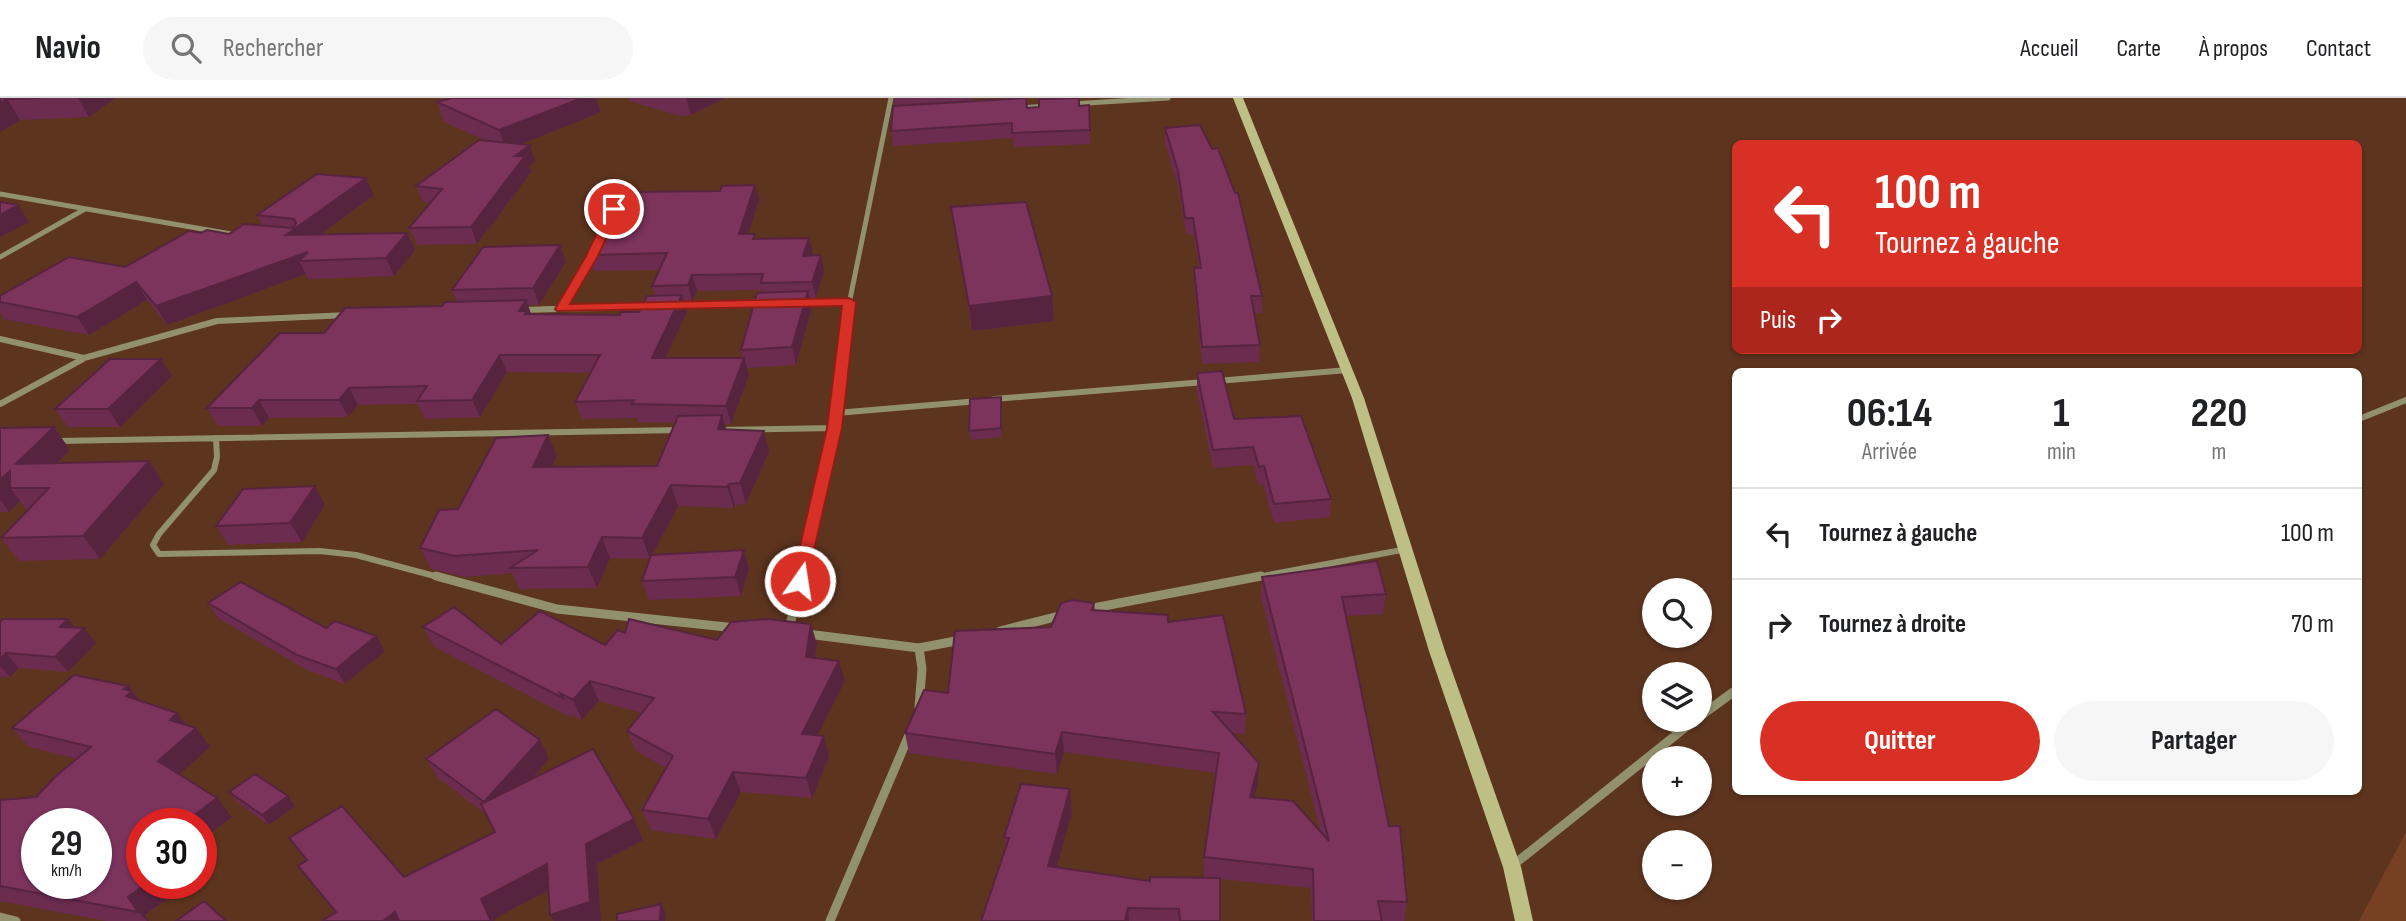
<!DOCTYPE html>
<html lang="fr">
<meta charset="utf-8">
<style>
body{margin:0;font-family:"Sofia Sans Condensed",sans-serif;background:#f6f6f6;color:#202124;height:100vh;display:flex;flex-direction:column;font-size:26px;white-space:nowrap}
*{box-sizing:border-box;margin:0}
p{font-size:23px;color:#757577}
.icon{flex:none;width:38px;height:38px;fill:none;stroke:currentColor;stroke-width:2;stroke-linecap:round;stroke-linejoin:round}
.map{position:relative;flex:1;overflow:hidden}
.drawer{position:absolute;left:1732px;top:270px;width:630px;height:427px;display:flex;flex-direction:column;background:#fff;border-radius:10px;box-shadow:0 2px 5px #0004}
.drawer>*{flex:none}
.hud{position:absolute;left:1732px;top:42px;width:630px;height:214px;border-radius:10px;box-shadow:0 2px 5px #0004;background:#d93025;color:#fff;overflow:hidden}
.fabs{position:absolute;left:1642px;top:480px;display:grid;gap:14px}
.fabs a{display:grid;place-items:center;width:70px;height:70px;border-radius:50%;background:#fff;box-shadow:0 2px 5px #0004;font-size:35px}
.speed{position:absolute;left:21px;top:710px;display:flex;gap:14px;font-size:35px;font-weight:700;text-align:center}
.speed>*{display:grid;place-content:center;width:91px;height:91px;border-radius:50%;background:#fff;box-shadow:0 2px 5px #0004;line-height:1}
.speed small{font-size:18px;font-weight:400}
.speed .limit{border:10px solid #d22;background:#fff;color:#111}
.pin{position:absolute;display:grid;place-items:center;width:60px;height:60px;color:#fff;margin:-30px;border:4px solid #fff;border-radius:50%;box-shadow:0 2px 7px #0007}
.me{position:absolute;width:77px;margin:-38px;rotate:13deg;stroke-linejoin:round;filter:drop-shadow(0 0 5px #0008)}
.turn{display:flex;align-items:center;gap:24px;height:147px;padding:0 28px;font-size:32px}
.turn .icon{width:91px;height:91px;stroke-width:2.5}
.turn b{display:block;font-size:49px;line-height:60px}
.then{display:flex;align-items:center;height:66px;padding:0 28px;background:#0003;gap:14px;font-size:26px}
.eta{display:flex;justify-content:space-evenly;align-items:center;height:119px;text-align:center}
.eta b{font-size:42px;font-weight:700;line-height:49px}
.primary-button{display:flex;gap:14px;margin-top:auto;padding:14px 28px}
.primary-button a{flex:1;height:80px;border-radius:42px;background:#d93025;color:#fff;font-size:28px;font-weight:700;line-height:80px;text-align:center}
.primary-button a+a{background:#f6f6f6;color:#202124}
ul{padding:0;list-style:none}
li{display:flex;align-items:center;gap:21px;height:91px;padding:0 28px;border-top:2px solid #e0e0e0}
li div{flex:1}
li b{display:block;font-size:26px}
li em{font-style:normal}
header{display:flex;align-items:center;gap:42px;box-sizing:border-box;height:98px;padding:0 35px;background:#fff;border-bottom:2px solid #e0e0e0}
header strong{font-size:33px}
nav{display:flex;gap:38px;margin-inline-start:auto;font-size:24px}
.search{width:490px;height:63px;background:#f6f6f6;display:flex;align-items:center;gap:18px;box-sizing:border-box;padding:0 24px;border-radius:38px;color:#757577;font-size:26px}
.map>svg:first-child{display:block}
.green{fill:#784022}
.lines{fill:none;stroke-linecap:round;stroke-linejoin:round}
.minor-far2{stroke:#91916e;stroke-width:5}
.minor-far1{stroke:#91916e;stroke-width:6}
.minor{stroke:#91916e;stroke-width:9}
.secondary{fill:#bebf85;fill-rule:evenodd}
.wall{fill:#6b2c4f;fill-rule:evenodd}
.shaded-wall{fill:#572440}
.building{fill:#7c335c;stroke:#572440;stroke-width:2;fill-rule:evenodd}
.route{fill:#d93025;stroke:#8d1f18;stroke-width:2}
</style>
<header>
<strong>Navio</strong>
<div class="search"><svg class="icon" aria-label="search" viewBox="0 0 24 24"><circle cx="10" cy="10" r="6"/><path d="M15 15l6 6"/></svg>Rechercher</div>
<nav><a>Accueil</a><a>Carte</a><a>À propos</a><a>Contact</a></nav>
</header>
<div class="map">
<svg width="2406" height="823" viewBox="0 0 2406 823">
<rect width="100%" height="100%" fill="#5d341e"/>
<path class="green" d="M2406 734V823H2359Z"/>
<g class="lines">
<path class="minor-far2" d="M1071 6 1168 0
M1019 10 1049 8
M0 96 237 137
M0 159 85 111
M801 205 849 204
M679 208 761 206
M543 211 649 208
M561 211 592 157 614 111
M848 211 891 0"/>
<path class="minor-far1" d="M521 212 599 210
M0 241 84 260 217 223 348 217
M1217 283 1348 272
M994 301 1205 284
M0 306 83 261
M836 315 979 303
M2359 321 2406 302
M718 332 835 330
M216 340 217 359 214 372 159 436 153 447 159 456 320 453 356 457 442 480
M57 343 682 332
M801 480 835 330 848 210
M1252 480 1407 451"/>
<path class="minor" d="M436 478 557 511 736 530
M1088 511 1261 478
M789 532 801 478
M1000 533 1063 517
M807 536 919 550 961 542
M919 550 922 571 919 609
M1699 619 1736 592
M1512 768 1696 621
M0 819 16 823
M830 823 909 637"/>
<path class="secondary" d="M1233 0H1243L1364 300 1445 553 1521 769 1533 823H1515L1503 769 1429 553 1352 300Z"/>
</g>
<path class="wall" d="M0 0H115L89 19 20 22 0 34Z
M452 0H596L601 14 521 46 535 63 529 68 531 74 477 146 417 147 409 130 430 105 423 104 416 88 485 42 444 24 437 4Z
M629 0H725L691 17 680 18 630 3Z
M894 0H973V3L1027 10 1089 7 1090 46 1014 49 1013 40 893 48 891 33 895 8Z
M1165 30 1262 198V215H1254L1260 247 1259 264 1202 266 1194 187V170H1199L1193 136H1186L1178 89 1165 45Z
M374 97 320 137 407 135 415 152 394 178 308 181 306 176 167 227 147 202 89 237 4 221 0 214V198L125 169 201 135 229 136 263 127 257 117Z
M759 102 748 136 756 141 813 156 812 158 821 157 824 173 816 200H810L812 210 796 267 747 270 749 277 731 326H724L726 332 769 353 746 406 735 407 734 410 678 408 652 457 744 452 749 471 741 498 649 502 642 483 649 461 610 460 597 490 520 491 512 475 465 479 431 471 420 450 458 411 548 337 557 358 551 369 657 368 675 325 638 324 637 320 582 321 575 304 591 275 507 274 480 319 425 321 418 306 358 307 348 319 269 320 262 328H218L207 310 324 235 457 204 452 192 560 147 566 164 539 207H528L531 216 620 217 639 214 655 197 652 188 660 172 595 173 589 157ZM762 192 763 195 741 252 743 260H665L687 214 684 203H692L697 193Z
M951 109 1054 223 972 233Z
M1197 275 1234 321 1331 401 1330 419 1274 425 1263 386 1258 387 1253 367 1213 370 1197 293Z
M172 278 120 329H68L55 311Z
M1002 308V339L971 342 969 333Z
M54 329 70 352 57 365 149 363 164 386 100 461 19 463 1 440 27 413 20 403 9 414H0V330Z
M325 407 302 444 228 447 216 428Z
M1262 479 1386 496 1383 516 1346 518 1389 728 1407 804 1404 823H1312L1311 790 1220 781V823H981L1006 749 1004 739 1070 691 1072 714 1057 770 1150 783 1216 780 1204 779V759L1216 675 1064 654 1057 676 909 655 905 635 948 595 1051 529 1094 505 1095 512 1168 524 1246 616 1245 636 1232 635 1259 665 1258 685 1254 699 1320 732 1261 499Z
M208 505 385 553 345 586 307 572 218 520Z
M0 524 75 530 96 545 68 574 19 570 10 579H0Z
M423 529 501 546 605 547 625 535 717 542 817 546 815 560 845 583 817 637 829 658 812 700 741 694 716 741 651 732 642 712 666 670 636 653 627 633 642 615 599 603 582 622 570 616 572 620 434 549Z
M128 588 139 602 186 627 210 649 179 676 232 719 142 786H188L145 817 149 823H106L0 803V702L36 699 77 661 29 649 12 630Z
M540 642 549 661 531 682 634 721 643 742 597 766 601 823H554L550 817 548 792 494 821 495 823H322L335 815 298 768 306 763 289 740 404 779 495 734 487 717 438 680 426 661Z
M229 694 295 708 269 727 236 703Z"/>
<path class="shaded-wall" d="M78 0H115L89 19Z
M582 0H596L601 14 506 52 499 32Z
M686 0H725L691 17Z
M7 1 20 22 0 34V5Z
M530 47 535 63 529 68 531 74 477 146 471 129 515 58Z
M366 80 374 97 295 155 286 137Z
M755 87 759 102 743 152 739 136Z
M18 107 29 124 0 139V117Z
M407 135 415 152 394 178 386 160Z
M809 140 813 156 806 174 803 158Z
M560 147 566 164 539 207 533 190Z
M308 154 299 163 306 176 167 227 156 208Z
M821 157 824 173 816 200 812 184Z
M692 177 697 193 692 203 688 187Z
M136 184 147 202 89 237 77 219Z
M808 193 812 210 796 267 792 249Z
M682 197 687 214 657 278 652 260Z
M1052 198 1054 223 972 233 969 208Z
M526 202 532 219 519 213Z
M500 257 507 274 480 319 472 302Z
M744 260 749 277 731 326 726 308Z
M161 261 172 278 120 329 108 311Z
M349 290 358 307 348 319 339 302Z
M1001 299 1002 308V339L1001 330Z
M259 302 269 320 262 328 252 310Z
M722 317 728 337 718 331Z
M54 329 70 352 33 389 16 366Z
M764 333 769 353 746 406 740 385Z
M548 337 557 358 542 390 533 369Z
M149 363 164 386 100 461 83 438Z
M10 373V390L20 403 9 414 0 401V382Z
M729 386 735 407 734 410 727 389Z
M671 387 678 408 650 461 642 440Z
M315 388 325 407 302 444 290 425Z
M602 439 610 460 597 490 588 469Z
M744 452 749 471 741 498 735 479Z
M68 521 79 535 84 530 96 545 68 574 55 559 60 529Z
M811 526 817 546 812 579 806 559Z
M376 538 385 553 345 586 336 571Z
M6 555 19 570 10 579 0 568V561Z
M839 563 845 583 808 656 802 636Z
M590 583 599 603 582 622 573 602Z
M128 588 147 612 126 598 124 591Z
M177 615 192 634 196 630 210 649 173 682 158 663 170 622Z
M1062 634 1064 654 1057 676 1055 656Z
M824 638 829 658 812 700 806 680Z
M540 642 549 661 495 723 484 704Z
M1259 665 1258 685 1249 719 1250 699Z
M733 674 741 694 716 741 708 721Z
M1070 691 1072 714 1051 791 1048 768Z
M288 698 295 708 269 727 262 717Z
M217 700 232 719 201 742V726H182Z
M634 721 643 742 597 766 601 823H554L550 817 586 746Z
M547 766 558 787 494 821 495 823H491L481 801Z
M146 786H188L145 817 149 823H147L138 814 128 799Z
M661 806 666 815 665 823H660Z
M1128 810 1129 823H1125Z
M395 814 401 823H383Z"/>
<path class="building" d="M0 0H41L7 1 0 5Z
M452 0H582L499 32 437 4Z
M1026 0 1027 10 1039 9V1L1079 0V8L1089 7 1090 32 1012 35V25L891 33 893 8Z
M1200 27 1212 51 1218 50 1235 95H1238L1262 198H1251L1260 247 1202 249 1194 170H1201L1193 120H1185L1178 73 1165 30Z
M479 42 530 47 515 58H525L471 129 409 130 442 91 416 88Z
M317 76 366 80 286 137 407 135 386 160 299 163 308 154 156 208 136 184 77 219 0 204V198L69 159 125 169 189 133 201 135 207 132 229 136 244 126 293 130 296 125 294 121 257 117Z
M755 87 739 136H755L753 141 809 140 803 158 821 157 812 184 761 185 763 176 692 177 688 187 652 188 667 155 589 157 630 94 720 93 722 88Z
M0 104 18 107 0 117Z
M1026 104 1052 198 969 208 951 109Z
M560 147 533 190 452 192 483 149Z
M808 193 792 249 741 252 757 195Z
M682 197 652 260H744L726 308 632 306 634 302 575 304 600 257H500L472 302 417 303 427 288 349 290 339 302H259L252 310H207L280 235H324L345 210 442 208 445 204 526 202 519 213H527L525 216 620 217 621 214H639L647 198Z
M110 261H161L108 311H55Z
M1222 273 1234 321 1301 318 1331 401 1274 406 1264 368 1259 369 1253 349 1213 352 1197 275Z
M1001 299V330L969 333 970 301Z
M722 317 718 331 764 333 740 385 729 386 727 389 671 387 642 440 602 439 588 469 510 470 538 452 454 458 420 450 439 412 458 411 496 340 548 337 533 369 657 368 678 318Z
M54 329 16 366 149 363 83 438 1 440 49 390H10V373L0 382V330Z
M315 388 290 425 216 428 243 391Z
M744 452 735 479 642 483 651 457Z
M1377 463 1386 496 1342 499 1389 728H1400L1407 804 1378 803 1382 823H1314L1313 771 1204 759 1219 655 1062 634 1055 656 905 635 924 592 948 595 955 533 1051 529 1061 505 1072 502 1094 505 1092 512 1168 517V524L1223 517 1246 616 1213 614 1259 665 1250 699 1293 703 1329 743 1262 479Z
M241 484 326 530 335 523 376 538 336 571 297 557 208 505Z
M454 509 501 546 540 513 605 547 618 532 625 535 629 521 717 542 731 524 768 521 811 526 806 559 839 563 802 636 824 638 806 680 733 674 708 721 642 712 673 658 627 633 654 600 590 583 573 602 560 595 563 600 423 529Z
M3 521H68L60 529 84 530 55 559 6 555 0 561V524Z
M74 577 128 588 124 591 132 593 126 598 177 615 170 622 196 630 158 663 217 700 182 726H142V786H146L128 799 138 814 0 788V702L36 699 56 678 91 649 12 630ZM37 726H96V786H37Z
M496 611 540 642 484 704 426 661Z
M593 651 634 721 586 746 590 804 550 817 547 766 481 801 491 823H399L395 814 383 823H322L336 814 298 768 307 762 289 740 342 708 404 779 495 734 481 706Z
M255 676 288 698 262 717 229 694Z
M1021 686 1070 691 1048 768 1150 783V779L1220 780V823H1180L1179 811 1128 810 1125 823H981L1009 740 1004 739Z
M204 803 226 823H176Z
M661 806 660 823H617V816Z"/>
<path class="route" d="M614 107 620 111 598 158 570 206 849 200 856 204 842 330 806 487 800 489 792 483 827 330 842 208 557 213 555 211 586 158 608 111Z"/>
</svg>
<div class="fabs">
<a><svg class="icon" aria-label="search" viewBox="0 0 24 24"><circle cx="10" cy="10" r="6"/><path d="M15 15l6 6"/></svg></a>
<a><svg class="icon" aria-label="layers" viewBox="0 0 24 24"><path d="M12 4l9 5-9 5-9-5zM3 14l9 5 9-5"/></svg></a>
<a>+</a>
<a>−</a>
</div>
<div class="speed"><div>29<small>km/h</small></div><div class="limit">30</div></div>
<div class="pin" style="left:614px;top:111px;background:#d93025"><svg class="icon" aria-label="arrive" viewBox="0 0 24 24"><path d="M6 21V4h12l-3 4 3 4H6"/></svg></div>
<svg class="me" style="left:800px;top:483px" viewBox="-20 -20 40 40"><circle r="17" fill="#d93025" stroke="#fff" stroke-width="3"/><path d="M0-11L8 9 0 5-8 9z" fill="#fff"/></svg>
<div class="hud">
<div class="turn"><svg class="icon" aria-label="left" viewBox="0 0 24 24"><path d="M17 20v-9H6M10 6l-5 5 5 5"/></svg><div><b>100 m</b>Tournez à gauche</div></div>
<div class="then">Puis<svg class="icon" aria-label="right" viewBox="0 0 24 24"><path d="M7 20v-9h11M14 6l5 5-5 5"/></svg></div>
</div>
<section class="drawer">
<div class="eta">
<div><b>06:14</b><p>Arrivée</p></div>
<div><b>1</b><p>min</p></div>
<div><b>220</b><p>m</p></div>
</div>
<ul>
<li><svg class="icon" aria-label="left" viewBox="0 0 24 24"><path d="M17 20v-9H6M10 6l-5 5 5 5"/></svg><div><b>Tournez à gauche</b></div><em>100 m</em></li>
<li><svg class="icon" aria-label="right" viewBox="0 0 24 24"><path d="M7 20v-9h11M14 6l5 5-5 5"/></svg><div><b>Tournez à droite</b></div><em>70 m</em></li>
</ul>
<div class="primary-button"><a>Quitter</a><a>Partager</a></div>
</section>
</div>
